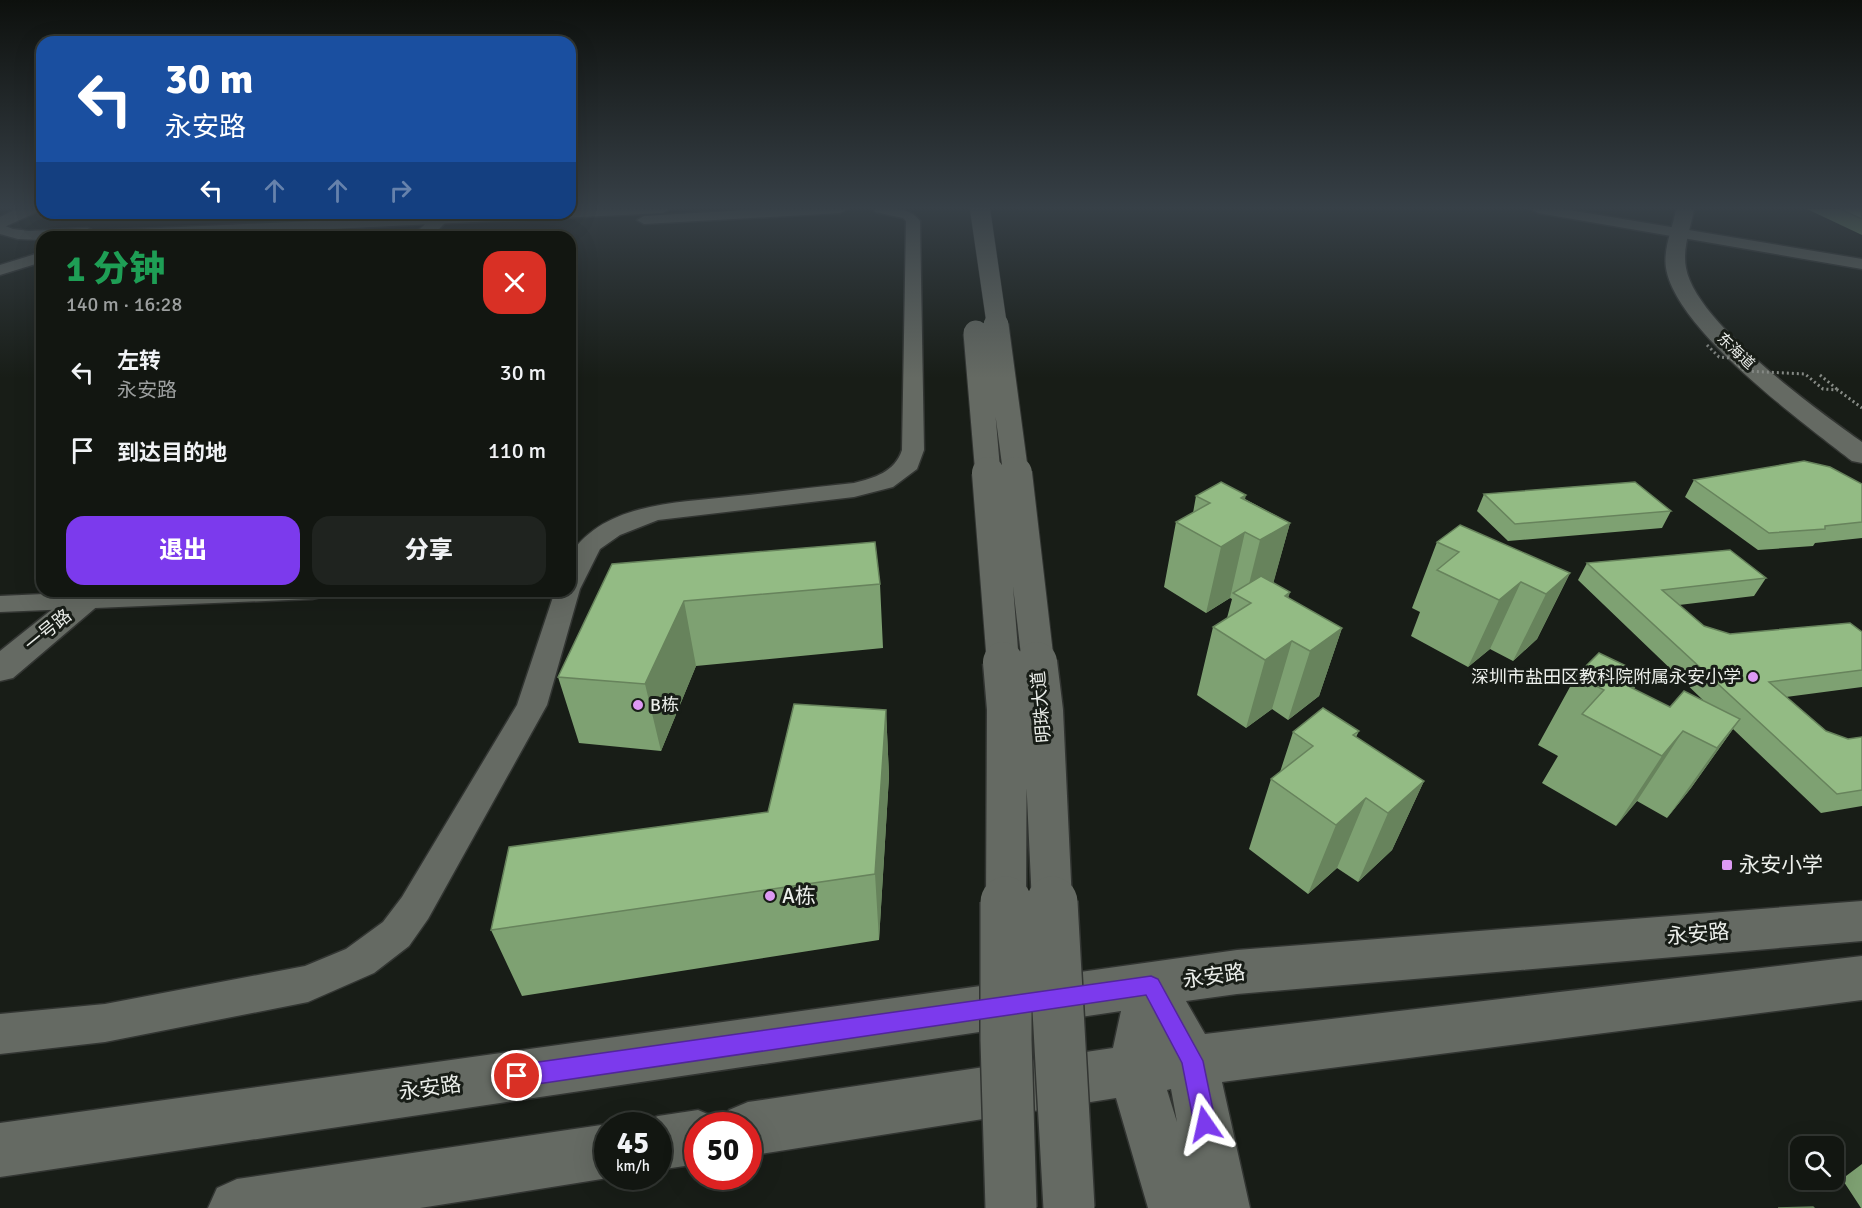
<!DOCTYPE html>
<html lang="zh">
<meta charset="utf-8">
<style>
body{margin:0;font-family:Signika,"Noto Sans SC",sans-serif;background:#1f231f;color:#f1f3f6;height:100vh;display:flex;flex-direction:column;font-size:22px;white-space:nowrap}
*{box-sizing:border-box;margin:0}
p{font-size:20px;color:#9c9f9f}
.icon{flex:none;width:33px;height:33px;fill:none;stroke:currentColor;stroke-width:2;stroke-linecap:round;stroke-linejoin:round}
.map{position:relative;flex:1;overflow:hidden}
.drawer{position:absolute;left:36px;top:231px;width:540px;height:366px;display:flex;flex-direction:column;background:#121611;border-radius:18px;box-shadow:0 6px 24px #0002,0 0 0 2px #313531}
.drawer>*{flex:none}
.hud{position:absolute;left:36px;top:36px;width:540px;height:183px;border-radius:18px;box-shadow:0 6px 24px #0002,0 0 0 2px #313531;background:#1a4fa0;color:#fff;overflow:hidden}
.fabs{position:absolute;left:1790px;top:1136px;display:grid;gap:12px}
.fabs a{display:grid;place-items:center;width:54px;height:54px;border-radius:12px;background:#121611;box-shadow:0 6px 24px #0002,0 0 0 2px #313531;font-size:30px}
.speed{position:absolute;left:594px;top:1112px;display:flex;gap:12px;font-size:30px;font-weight:700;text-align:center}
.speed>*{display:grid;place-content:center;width:78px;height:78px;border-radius:50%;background:#121611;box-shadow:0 6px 24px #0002,0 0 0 2px #313531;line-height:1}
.speed small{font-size:15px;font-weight:400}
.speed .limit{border:9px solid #d22;background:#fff;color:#111}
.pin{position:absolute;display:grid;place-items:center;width:51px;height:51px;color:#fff;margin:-26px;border:3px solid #fff;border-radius:50%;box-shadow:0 2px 6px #0007}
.me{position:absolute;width:66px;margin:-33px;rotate:349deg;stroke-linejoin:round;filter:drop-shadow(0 0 4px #0008)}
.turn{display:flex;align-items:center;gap:21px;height:126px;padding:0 30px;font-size:27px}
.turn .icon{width:78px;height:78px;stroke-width:2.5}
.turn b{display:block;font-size:42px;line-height:51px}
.lanes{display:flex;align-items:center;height:57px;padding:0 30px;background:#0003;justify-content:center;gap:30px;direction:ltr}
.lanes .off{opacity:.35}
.round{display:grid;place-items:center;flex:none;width:63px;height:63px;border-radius:18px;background:#1f231f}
.summary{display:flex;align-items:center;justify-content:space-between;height:102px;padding:0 30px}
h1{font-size:36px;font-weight:800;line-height:45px;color:#1e9e55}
.button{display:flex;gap:12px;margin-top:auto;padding:12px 30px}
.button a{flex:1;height:69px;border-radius:18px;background:#7c3aed;color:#fff;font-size:24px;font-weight:800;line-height:69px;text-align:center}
.button a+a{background:#1f231f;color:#f1f3f6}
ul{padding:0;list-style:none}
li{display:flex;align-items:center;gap:18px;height:78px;padding:0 30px}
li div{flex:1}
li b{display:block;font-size:22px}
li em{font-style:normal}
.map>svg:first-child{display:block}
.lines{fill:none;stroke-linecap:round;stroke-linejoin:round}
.street-casing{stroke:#323532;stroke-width:3}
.secondary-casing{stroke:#323532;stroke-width:3}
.path{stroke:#878b86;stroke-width:3;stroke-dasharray:2 3;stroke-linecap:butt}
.street{fill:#656a63;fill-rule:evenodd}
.secondary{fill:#656a63;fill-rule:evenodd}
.secondary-bridge-far4-casing{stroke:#323532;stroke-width:21;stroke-linecap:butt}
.secondary-bridge-far3-casing{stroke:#323532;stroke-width:27;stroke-linecap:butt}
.secondary-bridge-far2-casing{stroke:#323532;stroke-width:34;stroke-linecap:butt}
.secondary-bridge-far1-casing{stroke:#323532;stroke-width:43;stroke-linecap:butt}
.secondary-bridge-casing{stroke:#323532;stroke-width:54;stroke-linecap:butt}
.path-bridge{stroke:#878b86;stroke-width:3;stroke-dasharray:2 3;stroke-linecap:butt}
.secondary-bridge-far4{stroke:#656a63;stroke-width:20}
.secondary-bridge-far3{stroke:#656a63;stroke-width:25}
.secondary-bridge-far2{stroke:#656a63;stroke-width:32}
.secondary-bridge-far1{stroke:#656a63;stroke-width:40}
.secondary-bridge{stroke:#656a63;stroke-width:51}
.wall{fill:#7ea172}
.shaded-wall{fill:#67835c}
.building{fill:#93bb84;stroke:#67835c;stroke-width:1.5}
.route{fill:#7c3aed;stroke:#51269a;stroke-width:1.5}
.poi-dot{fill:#dd99f3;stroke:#181d17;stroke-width:2}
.labels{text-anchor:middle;stroke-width:6;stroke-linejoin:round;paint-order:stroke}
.far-street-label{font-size:15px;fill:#ebeeea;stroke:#181d17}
.street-label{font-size:18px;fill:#ebeeea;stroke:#181d17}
.poi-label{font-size:18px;fill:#ebeeea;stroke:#181d17;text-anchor:end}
.near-poi-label{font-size:21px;fill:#ebeeea;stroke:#181d17;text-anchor:start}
.near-street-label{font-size:21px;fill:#ebeeea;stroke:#181d17}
</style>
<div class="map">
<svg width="1862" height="1208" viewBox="0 0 1862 1208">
<rect width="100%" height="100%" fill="#181d17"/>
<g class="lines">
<defs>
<path id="street" d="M570 209H670L663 213 164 237H42V240L18 239 0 234V224L13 229 29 231 87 228 94 231 487 213H570Z
M765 209H847L840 213 644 224 637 220 644 216Z
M873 209C891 209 909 206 920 221L924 450 917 469 893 487 854 497 658 520 620 535 600 549 580 589 547 705 428 919 409 946 374 973 308 1002 105 1042 0 1054V1014L105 1004 305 966 346 949 383 922 402 897 517 705 555 591H570V555C605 501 681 503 738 496 777 492 815 487 854 483 874 478 895 472 902 450L906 221 903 218 875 212Z
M1531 209H1563L1862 259V269L1538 213Z
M42 252V262L0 275V265Z
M110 591H325L321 597 312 599 0 612V596Z"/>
<path id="secondary" d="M16 209H38L35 213 0 229V217Z
M1676 209H1694C1691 228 1682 248 1686 268 1696 323 1816 409 1862 442V463L1852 461C1803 423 1676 330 1666 268 1663 248 1673 228 1676 209Z
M439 215 445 216 448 220 431 237H412L433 216Z
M75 591H112L107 598 13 678 0 681V651Z
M1862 901V941L1237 994 1186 1001 1205 1034 1862 956V1000L1222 1082 1250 1208H1148L1116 1098 748 1156V1125H723L729 1110 748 1102 1113 1048 1121 1011 0 1177V1123L1237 950ZM1171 1089 1177 1122 1167 1090Z
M698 1110 717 1118 720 1125H698V1164L658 1170V1125L639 1124 658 1116Z
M608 1124 612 1125H608V1176H614L608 1178 420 1208H208L217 1188 237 1179Z"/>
</defs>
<use href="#street" class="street-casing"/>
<use href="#secondary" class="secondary-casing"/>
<path class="path" d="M1820 375 1838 390"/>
<use href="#street" class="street"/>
<use href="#secondary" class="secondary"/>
<defs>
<path id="secondary-bridge-far4" d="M980 209 997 326"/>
<path id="secondary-bridge-far3" d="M996 325 1016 475
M976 333 988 475"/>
<path id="secondary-bridge-far2" d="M988 473 1003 663
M1016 473 1038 663"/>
<path id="secondary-bridge-far1" d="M1003 662 1007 709 1006 903
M1037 662 1043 711 1052 903"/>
<path id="secondary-bridge" d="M1006 902V1040L1011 1208
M1052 902 1069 1208"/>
</defs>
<use href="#secondary-bridge-far4" class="secondary-bridge-far4-casing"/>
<use href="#secondary-bridge-far3" class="secondary-bridge-far3-casing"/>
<use href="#secondary-bridge-far2" class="secondary-bridge-far2-casing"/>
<use href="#secondary-bridge-far1" class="secondary-bridge-far1-casing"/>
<use href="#secondary-bridge" class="secondary-bridge-casing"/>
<path class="path-bridge" d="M1707 345 1719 357 1731 358 1745 371 1805 374 1823 389 1838 390 1862 408"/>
<use href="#secondary-bridge-far4" class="secondary-bridge-far4"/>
<use href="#secondary-bridge-far3" class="secondary-bridge-far3"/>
<use href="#secondary-bridge-far2" class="secondary-bridge-far2"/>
<use href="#secondary-bridge-far1" class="secondary-bridge-far1"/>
<use href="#secondary-bridge" class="secondary-bridge"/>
</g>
<path class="wall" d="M1807 209H1862V235Z
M1694 480 1862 484V538L1815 543 1813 546 1758 550 1685 497Z
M1484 494 1671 511 1662 528 1508 541 1477 511Z
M1196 496 1245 499 1290 523 1273 583 1289 598 1342 628 1319 696 1288 720 1272 709 1246 728 1197 695 1213 627 1227 618 1232 599 1230 598 1206 613 1164 587 1176 522 1193 513Z
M1437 542 1570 573 1537 639 1513 661 1490 649 1468 667 1411 636 1420 612 1412 608Z
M1587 563 1766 578 1754 596 1679 605 1704 626 1730 634 1862 632V687L1786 697 1826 731 1848 739 1862 737V806L1821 813 1733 729 1691 788 1667 818 1637 801 1616 826 1542 783 1558 756 1538 745 1576 676 1634 689 1670 707 1704 701 1578 580Z
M612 564 880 584 883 648 696 666 661 751 579 743 558 677Z
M886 710 889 776 879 940 522 996 491 930 768 812Z
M1359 731 1356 737 1424 781 1392 850 1358 882 1337 868 1308 894 1249 849 1271 779 1280 772 1293 732Z
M1862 1164V1208H1861L1842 1179Z"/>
<path class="shaded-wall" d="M1246 495 1236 538 1245 532 1230 598 1206 613 1221 547 1241 498Z
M1290 523 1272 588 1245 600 1260 540Z
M1570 573 1537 639 1513 661 1546 594Z
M1521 582 1490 649 1468 667 1499 600Z
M1290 592 1272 654 1292 641 1272 709 1246 728 1265 660 1285 596Z
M684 601 696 666 661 751 645 684Z
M1342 628 1319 696 1288 720 1310 651Z
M1643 674 1610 729 1630 687Z
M886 710 889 776 879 940 875 874Z
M1740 719 1691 788 1667 818 1717 748Z
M1683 731 1637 801 1616 826 1662 756Z
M1424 781 1392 850 1358 882 1388 813Z
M1366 798 1337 868 1308 894 1336 825Z"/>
<path class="building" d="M1840 209H1862V219Z
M1804 461 1830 467 1862 484V522L1825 526V529L1769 533 1694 480Z
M1221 482 1246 495 1241 498 1290 523 1260 540 1245 532 1221 547 1176 522 1210 503 1196 496Z
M1635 482 1671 511 1515 524 1484 494Z
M1460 525 1570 573 1546 594 1521 582 1499 600 1437 570 1459 552 1437 542Z
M875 542 880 584 684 601 645 684 558 677 612 564Z
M1730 550 1766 578 1662 590 1704 626 1730 634 1850 623 1862 632V670L1769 682 1826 731 1848 739 1862 737V790L1837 794 1587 563Z
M1261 576 1290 592 1285 596 1342 628 1310 651 1292 641 1265 660 1213 627 1251 603 1233 593Z
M1599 653 1643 674 1630 687 1670 707 1684 691 1740 719 1717 748 1683 731 1662 756 1582 714 1604 690 1576 676Z
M794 704 886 710 875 874 491 930 509 847 768 812Z
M1323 708 1359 731 1353 735 1424 781 1388 813 1366 798 1336 825 1271 779 1313 746 1293 732Z
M1813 1207 1814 1208H1778Z"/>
<linearGradient id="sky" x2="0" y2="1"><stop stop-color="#0d100d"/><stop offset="0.55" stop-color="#374047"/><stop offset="1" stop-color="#374047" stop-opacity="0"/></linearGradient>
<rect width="1862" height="378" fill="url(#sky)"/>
<path class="route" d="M1151 976 1158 979 1203 1061 1216 1124 1213 1132 1205 1135 1197 1132 1194 1124 1182 1063 1146 995 517 1087 509 1084 506 1076 509 1069 517 1065Z"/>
<g class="poi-dot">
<circle cx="1753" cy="677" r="6"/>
<circle cx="638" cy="705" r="6"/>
<rect x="1721" y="859" width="12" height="12" rx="3"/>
<circle cx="770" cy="896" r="6"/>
</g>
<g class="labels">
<g class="far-street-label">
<text transform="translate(1736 351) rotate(43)" y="5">东海道</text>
</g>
<g class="street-label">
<text transform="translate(48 630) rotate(-39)" y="6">一号路</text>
<text transform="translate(1041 707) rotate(-95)" y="6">明珠大道</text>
</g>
<g class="poi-label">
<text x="1741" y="683">深圳市盐田区教科院附属永安小学</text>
<text x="650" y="711" text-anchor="start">B栋</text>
</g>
<g class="near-poi-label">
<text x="1739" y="872">永安小学</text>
<text x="782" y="903">A栋</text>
</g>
<g class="near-street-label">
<text transform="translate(1698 934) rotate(-5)" y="7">永安路</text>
<text transform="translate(1214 976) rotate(-8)" y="7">永安路</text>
<text transform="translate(430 1088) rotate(-8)" y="7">永安路</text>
</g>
</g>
</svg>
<div class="fabs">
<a><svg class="icon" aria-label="search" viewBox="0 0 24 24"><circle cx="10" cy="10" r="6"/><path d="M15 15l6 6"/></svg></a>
</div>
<div class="speed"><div>45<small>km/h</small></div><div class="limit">50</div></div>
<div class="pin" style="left:517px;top:1076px;background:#d93025"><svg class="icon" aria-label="arrive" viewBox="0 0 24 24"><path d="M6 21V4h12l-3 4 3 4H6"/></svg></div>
<svg class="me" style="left:1205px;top:1124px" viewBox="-20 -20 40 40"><path d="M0-17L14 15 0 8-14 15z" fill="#7c3aed" stroke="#fff" stroke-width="4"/></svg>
<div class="hud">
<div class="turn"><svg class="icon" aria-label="left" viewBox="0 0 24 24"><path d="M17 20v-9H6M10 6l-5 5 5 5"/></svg><div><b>30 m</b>永安路</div></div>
<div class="lanes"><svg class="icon" aria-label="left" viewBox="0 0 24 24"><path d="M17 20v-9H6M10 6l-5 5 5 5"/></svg><svg class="icon off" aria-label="ahead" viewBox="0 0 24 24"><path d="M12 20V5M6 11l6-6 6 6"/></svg><svg class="icon off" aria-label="ahead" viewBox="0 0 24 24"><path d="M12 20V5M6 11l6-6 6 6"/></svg><svg class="icon off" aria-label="right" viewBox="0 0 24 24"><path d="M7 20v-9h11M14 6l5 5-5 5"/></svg></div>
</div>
<section class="drawer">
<div class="summary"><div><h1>1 分钟</h1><p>140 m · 16:28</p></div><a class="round" style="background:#d93025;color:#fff"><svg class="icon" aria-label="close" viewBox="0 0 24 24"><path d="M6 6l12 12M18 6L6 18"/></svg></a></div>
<ul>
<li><svg class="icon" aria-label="left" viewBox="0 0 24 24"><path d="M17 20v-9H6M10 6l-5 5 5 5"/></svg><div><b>左转</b><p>永安路</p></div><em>30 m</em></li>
<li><svg class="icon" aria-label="arrive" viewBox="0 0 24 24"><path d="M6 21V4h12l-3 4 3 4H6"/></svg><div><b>到达目的地</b></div><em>110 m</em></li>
</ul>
<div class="button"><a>退出</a><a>分享</a></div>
</section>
</div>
